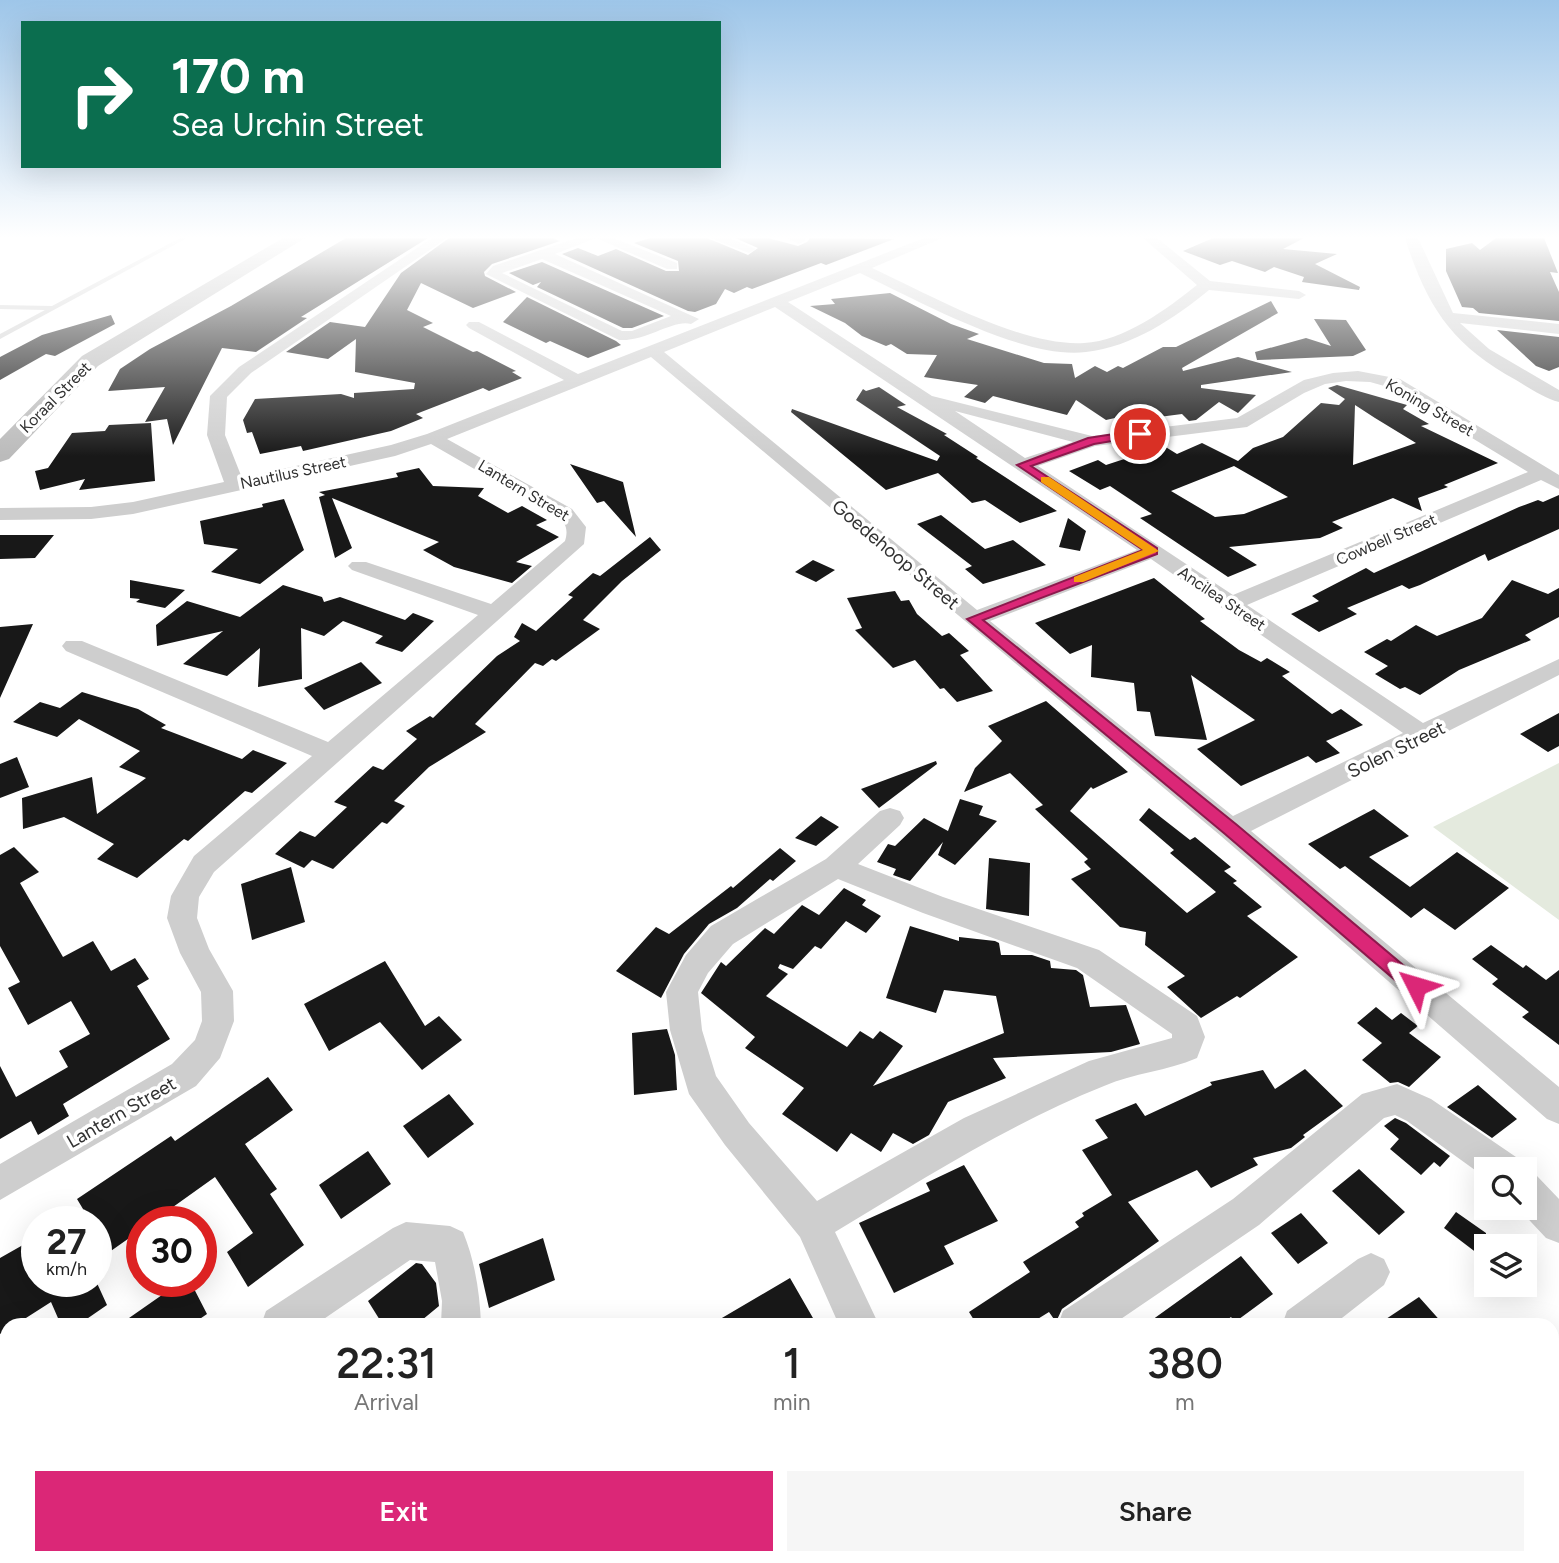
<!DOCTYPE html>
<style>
body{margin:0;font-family:Figtree,sans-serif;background:#f6f6f6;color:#222;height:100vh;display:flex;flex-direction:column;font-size:26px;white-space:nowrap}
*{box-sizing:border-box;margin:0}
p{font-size:23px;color:#767676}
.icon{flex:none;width:38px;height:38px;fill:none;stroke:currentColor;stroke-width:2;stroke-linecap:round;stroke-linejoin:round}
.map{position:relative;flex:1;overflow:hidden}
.details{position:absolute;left:0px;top:1318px;width:1559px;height:247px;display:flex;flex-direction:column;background:#fff;border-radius:21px 21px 0 0;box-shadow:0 7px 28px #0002}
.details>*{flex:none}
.banner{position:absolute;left:21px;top:21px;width:700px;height:147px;border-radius:0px;box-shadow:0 7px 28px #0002;background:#0b6e4f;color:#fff;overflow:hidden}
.controls{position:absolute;left:1474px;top:1157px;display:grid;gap:14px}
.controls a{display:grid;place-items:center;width:63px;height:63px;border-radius:0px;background:#fff;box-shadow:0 7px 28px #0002;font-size:35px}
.speed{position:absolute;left:21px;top:1206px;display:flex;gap:14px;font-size:35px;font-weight:700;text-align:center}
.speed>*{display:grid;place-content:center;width:91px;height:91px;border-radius:50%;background:#fff;box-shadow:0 7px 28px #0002;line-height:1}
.speed small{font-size:18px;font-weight:400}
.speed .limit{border:10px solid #d22;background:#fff;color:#111}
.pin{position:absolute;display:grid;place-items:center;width:60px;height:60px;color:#fff;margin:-30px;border:4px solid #fff;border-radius:50%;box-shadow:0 2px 7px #0007}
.me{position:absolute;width:77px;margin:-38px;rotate:310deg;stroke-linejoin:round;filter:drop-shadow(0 0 5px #0008)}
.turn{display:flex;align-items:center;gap:24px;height:147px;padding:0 35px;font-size:32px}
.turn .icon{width:91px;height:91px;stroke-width:2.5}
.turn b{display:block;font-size:49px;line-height:60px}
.eta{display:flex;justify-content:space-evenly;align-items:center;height:119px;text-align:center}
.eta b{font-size:42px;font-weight:600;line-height:49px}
.action{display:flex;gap:14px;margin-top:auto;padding:14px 35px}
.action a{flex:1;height:80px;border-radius:0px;background:#db2777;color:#fff;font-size:28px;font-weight:600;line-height:80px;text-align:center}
.action a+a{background:#f6f6f6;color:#222}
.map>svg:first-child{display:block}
.green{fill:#e4eade}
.building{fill:#181818;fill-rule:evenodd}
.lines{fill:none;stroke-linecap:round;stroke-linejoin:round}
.lane{fill:#cecece;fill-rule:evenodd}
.street{fill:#cecece;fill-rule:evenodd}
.secondary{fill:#bbb;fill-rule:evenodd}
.route{fill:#db2777;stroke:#8e194d;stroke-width:2}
.slow{fill:#f59e0b}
.labels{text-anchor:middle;stroke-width:7;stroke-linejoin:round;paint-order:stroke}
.far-street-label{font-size:16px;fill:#313131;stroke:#fff}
.street-label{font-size:19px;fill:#313131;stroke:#fff}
</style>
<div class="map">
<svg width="1559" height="1563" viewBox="0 0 1559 1563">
<rect width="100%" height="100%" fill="#fff"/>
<path class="green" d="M1559 763V920L1433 827Z"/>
<path class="building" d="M346 238H428L301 317 307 318 256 352 222 348 173 445 167 419 145 422 165 387 108 391 120 369 150 349 231 306Z
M449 238H552L560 241 492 264 484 272 485 276 516 292 473 308 421 283 407 310 433 323 423 327 473 352 477 351 516 371 512 372 522 378 489 391 483 388 416 414 423 418 391 431 303 451 301 446 260 454 252 432 247 433 243 420 255 399 341 394 354 398V393L414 389 415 383 355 372 356 339 328 359 286 352 330 322 365 327 401 273Z
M650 238H707L748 255 758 248 735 238H768L798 246 807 242 810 238 894 239 826 265 821 263 752 289 747 287 734 293 725 289 716 304 695 312 688 311 562 254 578 248 598 256 616 249 666 271H679L678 261 634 243Z
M1213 238H1304L1283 249 1337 254 1315 264 1360 287 1359 290 1302 282 1304 277 1274 267 1265 272 1232 261 1220 265 1183 251Z
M1496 238H1544L1558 273 1550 272 1559 292V321L1479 313 1473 308 1462 307 1446 271V249L1472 243 1480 250Z
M542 262 664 316 632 328H623L537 287 541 282 533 285 509 273Z
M890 293 951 324 979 334 967 339 1044 363 1072 364 1075 378 1095 366 1107 372 1118 366 1123 368 1163 347H1176L1271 301 1278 313 1182 368 1183 371 1238 357 1292 372 1201 385V388L1256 395 1238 413 1219 402 1196 420 1189 421 1182 414 1136 420 1124 416 1106 420 1076 400 1067 415 993 396 985 403 964 397 978 385 924 377 937 355 907 354 891 344 886 346 862 336 845 323 810 306 835 304 831 299Z
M527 297 616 341 621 345 588 358 550 341 546 343 503 322Z
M111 315 115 324 55 356 46 354 0 380V357L42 335Z
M1314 319 1346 320 1366 350 1353 356 1257 360 1255 352 1306 338 1331 346Z
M1497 330 1559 337V367L1549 371 1536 366Z
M1337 385 1407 405 1403 409 1429 424 1421 426 1498 463 1444 485 1448 487 1418 498 1422 511 1393 498 1332 522 1343 528 1320 538 1229 547 1257 565 1228 577 1140 518 1152 514 1110 486 1100 490 1069 471 1098 460 1106 465 1164 446 1177 454 1202 443 1238 461 1253 448 1283 437 1321 403 1339 405 1345 399 1328 388ZM1355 405 1375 418 1416 443 1353 465ZM1234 466 1288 497 1244 514 1215 517 1171 491Z
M879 387 906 405 897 407 947 434 944 435 978 457 976 458 1057 511 1020 523 985 500 972 503 938 473 886 490 791 412 792 409 937 461 940 456 856 400 863 389 866 391Z
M151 423 155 481 79 490 85 479 40 490 35 471 48 468 72 433 105 431 109 425Z
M570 464 623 482 636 537 604 501 597 503Z
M419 468 433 486 484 488 478 496 508 513 522 506 547 520 536 525 559 537 516 562 532 566 512 583 454 567 423 550 439 542 332 498 352 548 335 558 319 497 325 495 319 492 398 477 396 473Z
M1559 495V529L1488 561 1485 554 1420 585 1409 589 1402 585 1347 608 1357 614 1319 632 1291 614 1319 601 1312 596 1366 568 1374 573 1519 507 1538 500 1543 502Z
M284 499 304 550 260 584 211 572 238 549 204 544 200 521 263 507 262 504Z
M941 515 985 549 1013 540 1046 565 983 584 965 569 972 566 917 524Z
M1068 518 1086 531 1080 551 1059 547Z
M0 535H54L35 558 0 559Z
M650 537 661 550 622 581 583 620 600 629 556 661 552 659 543 666 535 663 475 724 486 732 429 767 394 801 405 806 387 824 382 822 333 869 312 860 304 868 275 854 300 831 315 837 347 807 334 802 373 766 383 770 417 739 406 731 430 716 433 718 497 656 520 641 514 637 522 623 536 631 573 597 568 595 593 573 600 576Z
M813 560 835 570 816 582 795 572Z
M1154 578 1205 619 1200 621 1239 650 1261 662 1267 658 1290 672 1282 676 1332 714 1341 709 1363 725 1326 741 1340 753 1316 763 1308 756 1241 786 1197 749 1255 720 1191 675 1207 740 1155 736 1150 712 1137 711 1134 683 1091 677 1092 645 1070 654 1035 623Z
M130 580 185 590 165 608 136 602 140 599 130 598Z
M1512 580 1548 594 1559 588V617L1525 635 1531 640 1459 670 1420 695 1405 687 1400 689 1375 674 1388 666 1364 652 1387 639 1391 641 1416 625 1437 636 1482 618Z
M283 585 322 597 324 602 340 597 405 620 413 613 434 621 402 652 375 643 383 636 343 621 324 636 301 628 302 679 258 687 260 648 227 676 183 664 223 631 157 646 156 625 187 601 240 617Z
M895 591 901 601 909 600 917 614 942 636 949 633 969 651 960 655 993 691 957 702 944 688 940 689 915 660 893 668 855 630 862 628 847 598Z
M33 624 0 698V627Z
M361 662 382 683 324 710 304 688Z
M82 692 138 709 166 725 161 728 242 759 253 750 287 763 252 793 245 791 188 841 184 839 137 878 97 859 114 844 64 817 23 829 22 798 92 777 97 814 146 778 119 767 140 751 79 719 57 737 13 722 40 702 60 708Z
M1046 701 1128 772 1093 789 1091 787 1070 811 1187 913 1216 892 1170 853 1174 850 1139 820 1149 808 1190 840 1195 837 1231 867 1224 871 1237 881 1233 883 1262 907 1247 916 1298 957 1240 998 1237 996 1201 1018 1167 987 1185 976 1145 945 1146 932 1120 927 1071 879 1091 869 1084 862 1088 859 1035 809 1043 805 1010 773 964 792 975 768 1002 741 988 726Z
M1559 713V746L1548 752 1520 734Z
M17 757 29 787 0 798V764Z
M936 761 937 764 879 808 861 789Z
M960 799 983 806 979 815 997 821 955 865 938 855 943 842 910 881 893 875 896 869 877 862 888 844 895 846 924 818 948 831Z
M1374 809 1409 836 1369 857 1410 887 1457 852 1509 888 1455 930 1424 908 1411 918 1345 866 1340 869 1308 844Z
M821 816 839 827 816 846 795 838Z
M14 847 39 872 20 883 63 957 93 941 111 971 135 958 149 979 137 986 170 1039 63 1104 69 1116 38 1135 31 1121 0 1139V1066L16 1097 68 1067 59 1051 90 1034 71 1001 28 1025 8 988 20 982 0 946V855Z
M780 848 796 861 773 881 770 879 737 908 709 924 684 954 661 998 616 971 656 927 669 934 731 886 733 888Z
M989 858 1030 863 1029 916 986 909Z
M291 867 305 922 252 940 241 884Z
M844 888 866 900 862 905 881 916 866 933 846 921 821 949 815 946 793 969 780 964 778 968 788 974 766 996 847 1047 860 1031 873 1039 880 1031 903 1046 873 1086 1004 1033 996 996 944 990 936 1013 886 998 910 926 959 941V937L995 941 999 943 1001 955H1032L1050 961 1051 968 1076 970 1083 975 1090 1007 1126 1005 1140 1044 1111 1052 993 1058 1006 1078 948 1102 929 1135 913 1144 893 1133 881 1152 851 1133 837 1152 782 1114 804 1088 745 1048 755 1037 701 993 721 962 726 966 765 928 774 934 802 905 819 915Z
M1491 945 1523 968 1526 965 1546 980 1559 970V1045L1522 1017 1529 1012 1492 984 1498 979 1472 959Z
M385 961 425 1026 439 1016 462 1040 422 1070 380 1022 329 1051 304 1004Z
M1376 1007 1392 1020 1401 1013 1418 1026 1409 1033 1441 1057 1409 1087 1398 1082 1390 1083 1362 1060 1382 1043 1357 1023Z
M667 1029 675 1055 677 1090 634 1095 632 1033Z
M1305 1069 1343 1106 1303 1135 1305 1137 1291 1148 1253 1158 1258 1165 1211 1188 1197 1170 1128 1202 1159 1241 1062 1309 1056 1322 1049 1312 1028 1325H977L969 1312 1030 1272 1023 1262 1079 1227 1075 1222 1084 1216 1082 1213 1112 1195 1082 1150 1108 1138 1095 1120 1136 1103 1145 1116 1212 1085 1210 1082 1263 1070 1275 1089Z
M268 1077 293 1110 245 1144 277 1189 270 1194 304 1245 248 1287 227 1252 253 1233 215 1177 152 1222H142V1229L108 1253 96 1233V1222H62L83 1209 77 1199 171 1136 175 1141Z
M1478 1085 1517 1119 1492 1138 1447 1107Z
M449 1094 474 1124 428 1158 403 1126Z
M1395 1118 1406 1123 1450 1156 1440 1167 1434 1162 1421 1175 1390 1149 1399 1139 1384 1126Z
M368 1151 391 1184 341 1219 319 1185Z
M964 1165 998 1221 944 1246 954 1264 894 1293 859 1223 930 1191 926 1183Z
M1359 1169 1405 1212 1379 1235 1332 1191Z
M1456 1212 1486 1233V1260L1444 1228Z
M1301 1213 1328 1243 1298 1264 1271 1233Z
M37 1237V1281H96L107 1305 78 1325H61L51 1302 15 1325H7V1330L0 1334V1258Z
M543 1238 555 1280 489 1308 479 1264Z
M1241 1256 1273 1294 1235 1322 1231 1317 1220 1325H1145Z
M416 1263 422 1264 436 1283 439 1306 416 1325H383L368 1301Z
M790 1278 817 1325H710Z
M182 1281H190L207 1314 191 1325H119Z
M1419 1297 1444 1325H1377Z"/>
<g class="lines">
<path class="lane" d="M180 238H187L0 339V334L45 310 0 309V305L52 306Z"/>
<path class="street" d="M432 238H447L251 373 227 397 225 435 242 478 391 445 427 434 564 380 469 328 466 325 469 322H479L578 374 924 238H942L872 268C928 294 1022 347 1084 343 1124 341 1167 309 1197 285L1143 238H1157L1210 281 1299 291 1306 295 1299 299 1209 290C1175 318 1132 347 1086 352 1024 360 917 300 860 273L788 302 932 396 1092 436 1237 418 1304 380 1333 373 1358 371 1400 379 1559 475V489L1541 480 1247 605 1423 723 1559 659V675L1251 831 1559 1087V1124L1547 1119 1221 836 651 357 447 439 572 509 586 527 584 544 214 872 199 897 197 918 209 949 233 991 234 1021 220 1058 196 1086 0 1200V1164L172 1064 195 1040 202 1021 201 992 180 953 167 918 171 896 194 856 312 756 66 651 62 646 66 641H82L328 742 478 615 352 570 348 566 352 562H366L491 604 565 541C568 531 567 524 558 517L431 444 395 456 133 514 91 519 0 520V508L91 507 133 502 224 482 207 435 210 396 239 367ZM775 307 1137 550 977 610 664 352ZM1346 381 1370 382 1388 387 1528 472 1233 595 1038 466 1095 446 1247 427 1304 393 1325 384ZM955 411 1073 442 1025 458ZM1151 559 1403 733 1233 816 990 621Z
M577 238H613L677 263V269H667L596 238 555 254 699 319 691 324C673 319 646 342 619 340L486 274 493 266ZM542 259 671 316 632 331H622L502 273Z
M710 238H729L756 249 749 253Z
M786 238H804L806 240 799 244Z
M1405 238H1418L1453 313 1559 324V334L1460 323 1489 349 1559 390V402C1544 398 1529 388 1516 380 1452 345 1427 307 1405 238Z
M890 808 900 811 904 818 900 825 858 864 943 897 1099 950 1197 1016 1205 1037 1197 1058C1167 1071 1134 1073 1104 1086 1009 1124 923 1179 835 1232L879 1325H839L800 1237 725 1145 689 1094 670 1030 666 992 686 955 711 926 826 859 880 811ZM838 879 923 913 1077 968 1172 1034V1038L1089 1061 964 1118 817 1201 749 1123 716 1076 702 1030 698 992 708 973 733 944Z
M1397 1084 1431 1099 1516 1157 1521 1169H1486V1178L1407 1121 1395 1115 1384 1118 1259 1225 1112 1325H1058L1063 1311 1233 1199 1362 1094Z
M1524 1171 1537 1176 1559 1199V1243L1546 1238 1518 1208H1524Z
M406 1222 450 1226 463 1232C475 1261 480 1294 481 1325H441L442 1301 435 1262 410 1260 315 1325H261L266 1311 393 1228Z
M1371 1253 1384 1259 1390 1272 1384 1285 1333 1325H1282L1287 1311 1358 1259Z
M190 1558H234L236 1563H192Z
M381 1558H432L430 1563H379Z
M481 1558H530L532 1563H483Z
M911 1558H964L962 1563H909Z"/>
<path class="secondary" d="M283 238H305L98 366 9 459 0 462V439L82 356Z"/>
</g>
<linearGradient id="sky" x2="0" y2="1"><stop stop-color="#9ec6e9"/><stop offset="0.52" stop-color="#fff"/><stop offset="1" stop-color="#fff" stop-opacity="0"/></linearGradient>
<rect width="1559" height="456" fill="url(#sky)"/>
<path class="route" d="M1140 430 1143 431V436L1094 444 1031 466 1157 548V554L983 620 1237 825 1422 981 1425 986 1422 992 1416 994 1409 992 1225 834 967 619 1143 550 1017 465 1088 438Z"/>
<path class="slow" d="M1041 477H1049L1159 551 1083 582H1074V577L1143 550 1041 482Z"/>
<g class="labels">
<g class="far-street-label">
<text transform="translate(55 397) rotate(-45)" y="6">Koraal Street</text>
<text transform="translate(1430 407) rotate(30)" y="6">Koning Street</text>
<text transform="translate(293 472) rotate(-12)" y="6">Nautilus Street</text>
<text transform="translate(524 490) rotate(31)" y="6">Lantern Street</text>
<text transform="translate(1386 539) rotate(-23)" y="6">Cowbell Street</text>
<text transform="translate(1222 598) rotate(34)" y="6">Ancilea Street</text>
</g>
<g class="street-label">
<text transform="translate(896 554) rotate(40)" y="7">Goedehoop Street</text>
<text transform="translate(1396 749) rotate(-26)" y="7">Solen Street</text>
<text transform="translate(121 1112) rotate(-30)" y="7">Lantern Street</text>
</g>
</g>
</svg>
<div class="controls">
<a><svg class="icon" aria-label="search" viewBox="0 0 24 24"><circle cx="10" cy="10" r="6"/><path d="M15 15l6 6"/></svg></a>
<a><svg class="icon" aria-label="layers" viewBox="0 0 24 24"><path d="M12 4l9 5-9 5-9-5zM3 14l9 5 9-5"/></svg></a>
</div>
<div class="speed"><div>27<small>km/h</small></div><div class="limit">30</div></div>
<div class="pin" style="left:1140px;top:434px;background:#d93025"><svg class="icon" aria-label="arrive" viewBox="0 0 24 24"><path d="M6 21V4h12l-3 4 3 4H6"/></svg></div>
<svg class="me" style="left:1416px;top:986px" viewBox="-20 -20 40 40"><path d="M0-17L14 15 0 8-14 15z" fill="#db2777" stroke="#fff" stroke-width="4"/></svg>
<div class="banner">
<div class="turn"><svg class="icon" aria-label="right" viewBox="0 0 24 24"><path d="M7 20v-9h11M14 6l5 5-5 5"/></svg><div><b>170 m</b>Sea Urchin Street</div></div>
</div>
<section class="details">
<div class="eta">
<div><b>22:31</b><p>Arrival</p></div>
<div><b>1</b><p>min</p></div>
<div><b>380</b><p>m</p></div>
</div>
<div class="action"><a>Exit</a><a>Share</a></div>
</section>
</div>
